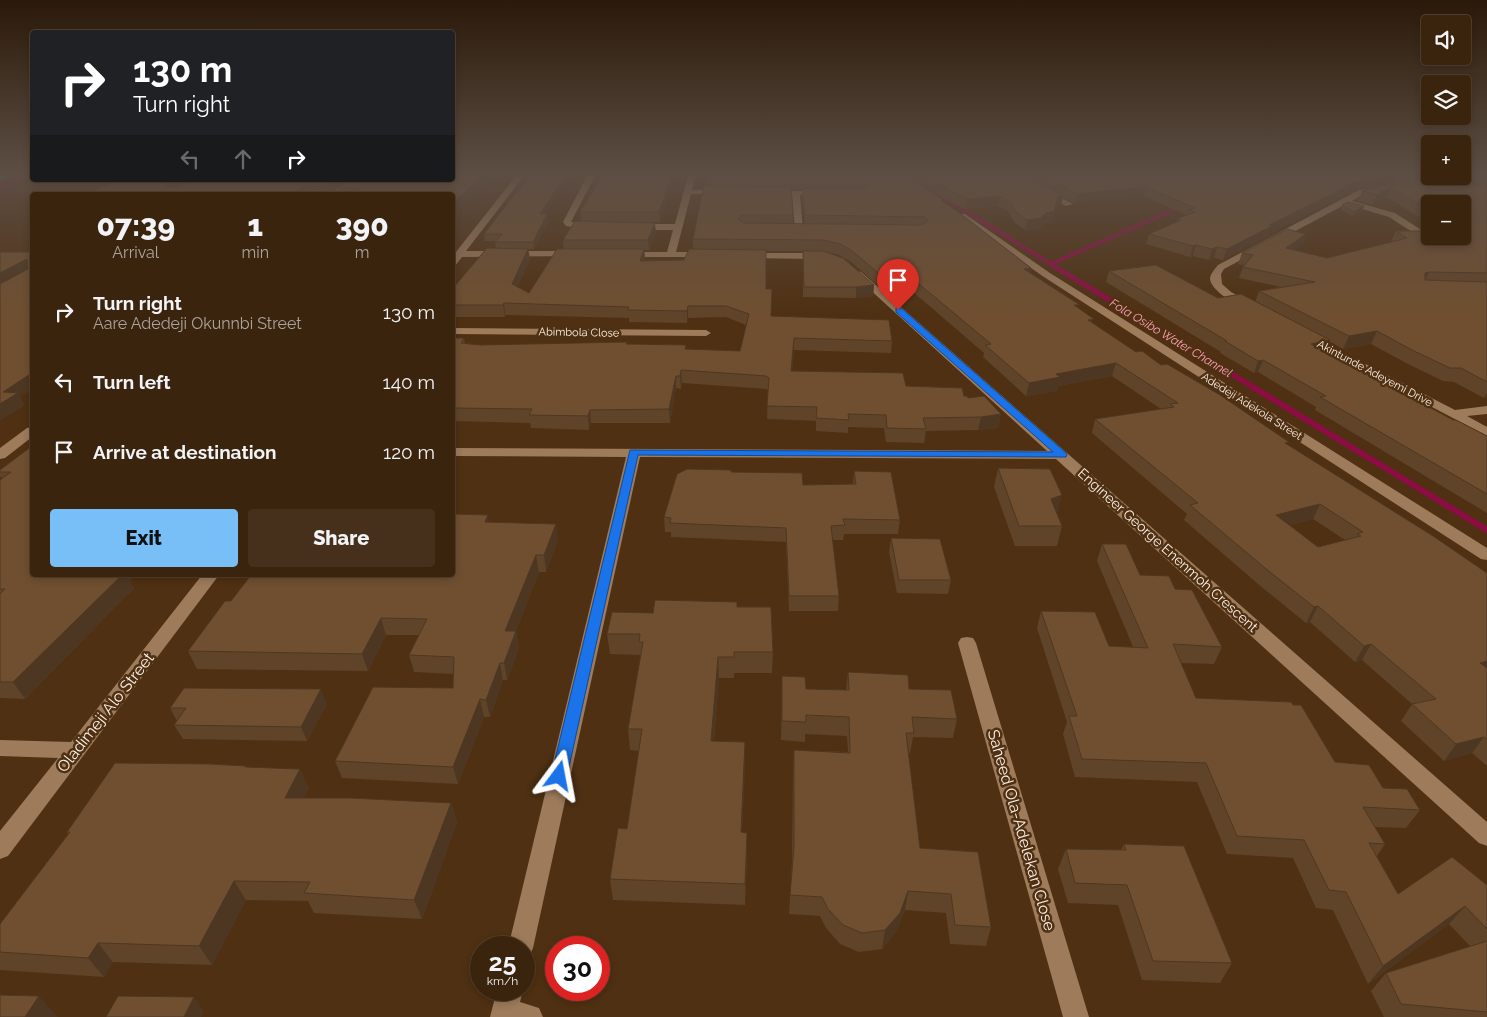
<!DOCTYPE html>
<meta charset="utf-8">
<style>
body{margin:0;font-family:Raleway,sans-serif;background:#46301c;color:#f1f3f6;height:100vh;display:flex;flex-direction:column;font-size:19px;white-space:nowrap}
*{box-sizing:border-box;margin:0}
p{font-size:16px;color:#aca49e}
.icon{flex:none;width:28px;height:28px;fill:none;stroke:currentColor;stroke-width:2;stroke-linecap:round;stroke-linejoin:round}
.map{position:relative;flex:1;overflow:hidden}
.side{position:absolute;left:30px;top:192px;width:425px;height:385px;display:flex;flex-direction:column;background:#3b240e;border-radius:5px;box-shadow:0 2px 8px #0003,0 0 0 1px #54412e}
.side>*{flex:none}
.banner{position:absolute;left:30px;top:30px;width:425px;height:152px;border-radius:5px;box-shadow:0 2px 8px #0003,0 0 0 1px #54412e;background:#202124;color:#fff;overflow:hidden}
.tools{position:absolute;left:1421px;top:15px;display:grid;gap:10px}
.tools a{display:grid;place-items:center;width:50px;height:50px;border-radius:5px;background:#3b240e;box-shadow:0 2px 8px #0003,0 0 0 1px #54412e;font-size:25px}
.speed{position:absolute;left:470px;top:936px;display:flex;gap:10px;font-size:25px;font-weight:700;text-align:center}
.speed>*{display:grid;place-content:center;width:65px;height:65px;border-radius:50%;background:#3b240e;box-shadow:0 2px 8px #0003,0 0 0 1px #54412e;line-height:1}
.speed small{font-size:12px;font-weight:400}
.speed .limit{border:8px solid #d22;background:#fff;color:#111}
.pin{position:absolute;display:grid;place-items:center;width:42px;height:42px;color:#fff;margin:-51px -21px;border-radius:50% 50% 50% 0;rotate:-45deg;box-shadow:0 0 5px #0007}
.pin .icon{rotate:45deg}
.me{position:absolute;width:55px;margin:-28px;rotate:13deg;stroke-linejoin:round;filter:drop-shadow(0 0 4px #0008)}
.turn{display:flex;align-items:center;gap:18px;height:105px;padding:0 20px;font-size:22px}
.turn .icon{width:65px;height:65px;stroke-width:2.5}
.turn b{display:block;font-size:35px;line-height:42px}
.lanes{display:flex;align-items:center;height:48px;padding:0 20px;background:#0003;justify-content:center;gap:25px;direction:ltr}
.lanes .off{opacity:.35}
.eta{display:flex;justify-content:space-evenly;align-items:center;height:85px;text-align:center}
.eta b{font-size:30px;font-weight:800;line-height:35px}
.action{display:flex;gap:10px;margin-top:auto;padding:10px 20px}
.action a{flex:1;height:58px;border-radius:5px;background:#78bff7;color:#111;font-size:20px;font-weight:800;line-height:58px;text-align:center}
.action a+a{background:#46301c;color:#f1f3f6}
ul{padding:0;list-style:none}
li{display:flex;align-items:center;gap:15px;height:70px;padding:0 20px}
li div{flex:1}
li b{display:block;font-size:19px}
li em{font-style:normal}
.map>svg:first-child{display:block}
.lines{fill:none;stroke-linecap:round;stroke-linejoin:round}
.stream-far2{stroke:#8c0d44;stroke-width:4}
.stream-far1{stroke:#8c0d44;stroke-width:5}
.stream{stroke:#8c0d44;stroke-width:6}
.minor{fill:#9d7b5b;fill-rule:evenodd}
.highway{fill:#26b6a6;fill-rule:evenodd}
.wall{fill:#5f4429;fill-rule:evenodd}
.shaded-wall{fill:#4e3722}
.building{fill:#6f4f30;stroke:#4e3722;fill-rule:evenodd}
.route{fill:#1a73e8;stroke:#114b97}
.labels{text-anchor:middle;stroke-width:5;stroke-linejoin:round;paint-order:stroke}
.far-street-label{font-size:11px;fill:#fcf0e6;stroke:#4f3012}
.far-water-label{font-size:12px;font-style:italic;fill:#fda0b7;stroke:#4f3012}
.street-label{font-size:14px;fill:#fcf0e6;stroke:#4f3012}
.near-street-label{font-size:16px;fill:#fcf0e6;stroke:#4f3012}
</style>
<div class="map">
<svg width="1487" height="1017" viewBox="0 0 1487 1017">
<rect width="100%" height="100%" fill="#4f3012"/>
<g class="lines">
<path class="stream-far2" d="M902 172 929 189
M0 189 32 174
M943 197 1051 264
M1054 266 1051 264 1182 206"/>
<path class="stream-far1" d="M1052 265 1253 387"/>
<path class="stream" d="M1251 386 1487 530"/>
<path class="minor" d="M519 172H527L466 251H573L576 252V256L462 257 455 266 452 267V257Z
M589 172H597L571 222 592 224 596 227 592 230 566 226 563 222Z
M689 172H697L692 190H722L726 192 722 194H691L676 252H705L710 255 708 257H623V253L626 252H667L673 230H635L631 227 635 224H675Z
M1005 172H1014L1073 204 1066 206Z
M348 180H357L339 195H330Z
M1380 187H1383V191L1364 194 1352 201 1395 213 1426 233V237H1420L1389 217 1346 204 1224 269 1221 274 1222 284 1231 292 1251 303 1252 305 1251 307C1240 309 1211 291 1210 279 1210 274 1215 269 1218 265L1359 190Z
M769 191H822L826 193 822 195H800L803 230 799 233 795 230 792 195H772L768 193Z
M959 214H965L1050 273 1487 548V560L1481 559 1044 277 959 218Z
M746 253H823L828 256 823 259 743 258V254Z
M858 271 861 272 1487 822V846L1479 843 1056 459 640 457 533 948 529 957 524 959V948H508L626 457 452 456V448L1047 451 855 276V272Z
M452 328 706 330 711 333 706 336 452 334Z
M1309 335 1455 410 1487 406V414L1467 416 1487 427V436L1305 340 1303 338Z
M32 427V437L5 458 0 459V448L27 428Z
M202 575H219L8 856 0 859V831L58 758 0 756V740L71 742Z
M967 637 973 638 976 643 1089 1017H1063L958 643 961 638Z
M497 990H523L520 1002 539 1008 543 1017H490Z"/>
<path class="highway" d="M7 172H16L0 180V175Z"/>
</g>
<path class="wall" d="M452 172H503L495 180H488L452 215V195H341L338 187Z
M532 172H573L545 214 548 221 534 249H528L530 259 517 287 529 293 564 249 563 240 581 221 580 212 605 172H687L685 180 674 179 660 222H623L656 232 649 250H644L645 261 684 260 693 250V239L706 186V180H697V172H902L942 199V201L1031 268 1030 272 1079 308 1093 323 1136 352 1161 365 1288 445 1487 573V766L1472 753 1444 761 1401 721 1412 704 1362 660 1355 662 1310 622 1306 623 1258 584 1184 520 1187 514 1092 433 1095 419 1161 409 1112 376 1058 386 1057 391 1026 396 983 357 984 353 912 291 888 294 850 261 839 255 824 251 874 285 873 296 856 298 803 297V251H823H766V289L771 316 892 341 891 353 794 350 792 371 906 386 964 396 1001 414 998 428 978 430 926 431 924 443 886 442 884 428 848 427V433L816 431V421L767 419 768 390 766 389 682 383 681 389 676 388 670 423H591L589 430 531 428 530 423 452 421V338H464L465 344 480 345 627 342V344L686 345V349L740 351 746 325 726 317 688 318 687 323 629 322V318L505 315V317H452V290L496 248 495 242 496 241H485L484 234ZM791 189H802V198L805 224H793V215ZM1313 519 1345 540 1318 547 1290 525Z
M902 172H1487V397L1484 398 1454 382 1443 381 1406 363 1371 344 1343 349 1330 342 1326 352 1453 420 1487 436V513L1315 410 1316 407 1258 372 1254 373 1220 353 1221 352 1106 282 1109 271 1218 298 1255 302 1259 291 1281 287 1239 278 1243 267 1244 265 1238 264 1242 253 1303 244 1294 250 1327 258 1392 242 1391 241 1396 231 1462 236V204H1430V224L1387 197 1373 205 1358 201 1362 191 1382 186 1359 188 1269 234 1268 236 1223 260 1214 258 1209 260 1193 256 1190 257 1146 244 1149 234 1177 222V219L1186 215 1144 196 1075 204 1063 197 1061 205 1056 206 1052 222 1044 223 1039 229 1025 230 1014 222 1009 212 998 206 965 209 947 200Z
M118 180H345L329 195H86Z
M1342 205 1362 211 1352 216 1341 209Z
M32 446 130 581 134 588 25 699 0 698V480L2 479 0 476V470Z
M998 468 1057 514 1062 526 1057 546H1015L994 487Z
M854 471 900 520 898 534H844L843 540H832L839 596 838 611H789L786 542 671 537V532H665L664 517 731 472 803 485 853 484Z
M489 522 558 540 546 572H539L516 631 519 648 507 680H503L490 717H484L458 784 342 778 335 761 453 688V674L414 672 409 655 419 635H386L368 671 197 669 188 651 452 575Z
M891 538 951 580 948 594 897 593 889 552Z
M1102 544 1140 575 1175 589 1222 647 1214 664 1181 663 1196 698 1293 705 1335 762 1383 788 1420 810 1406 828 1375 827 1385 844 1377 856 1398 894 1487 885V1017H1384L1371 991 1386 973 1470 946 1449 924 1368 984 1333 910 1316 908 1293 858 1227 854 1197 782 1075 777 1063 734 1067 722 1037 628 1041 611 1109 646 1133 647 1097 561Z
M737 607 773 652 772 673H734V678H719L714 741 745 742V763L742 832 747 833V854L745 905 613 900 610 879 627 829 639 751 630 750 628 729 640 658V655L610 654 607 634 653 613Z
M848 672 909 689 957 719 953 738 913 737 910 753H908L920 848 991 927 986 946 950 944 946 913 905 910 896 932 882 949 859 952 840 944 826 928 820 916 789 914 792 861 793 770 794 750 848 752 847 736 805 734V742L781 740 782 676 806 689 846 690Z
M327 704 307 741 183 739 174 725 177 721 170 708Z
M246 766 247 768 309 788 304 798 451 803 457 822 422 919 314 913 308 901 246 900 212 965 113 962 104 977 0 970V924L68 834 67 832Z
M1124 844 1232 963 1220 983 1142 980 1118 905 1068 903 1058 869 1066 849 1121 850Z"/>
<path class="shaded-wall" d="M487 172 488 180 452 215V204Z
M494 172H503L495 180Z
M568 172H573L541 221 540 214Z
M673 172 674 179 660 222 659 212Z
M685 172H687L685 180Z
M1396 176 1392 185 1359 188 1269 234 1268 236 1223 260 1227 249 1269 225 1363 179Z
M173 180H191L168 195 164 187 165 185Z
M334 180H345L328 195 326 187Z
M304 186 307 195H290Z
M1146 187 1144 196 1075 204 1077 194Z
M1391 187 1387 197 1373 205 1377 195Z
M999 196 998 206 965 209 967 199Z
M1058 196H1063L1061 205 1056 206 1052 222 1044 223 1039 229 1025 230 1027 220Z
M1364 206 1362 211 1352 216 1354 212Z
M547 214 548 221 534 249 533 242Z
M655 223 656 232 649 250 648 240Z
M1306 234 1303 244 1282 259 1286 248Z
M1196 245 1193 256 1190 257 1193 246Z
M1217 247 1214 258 1209 260 1212 249Z
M528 249 530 259 513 295 512 284Z
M644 249 645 260 640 272V261Z
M27 259 32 269 0 287V273Z
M1031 268 1029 279 1024 269Z
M1429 272 1424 283 1425 273Z
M913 279 912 291 888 294 889 282Z
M874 285 873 296 856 298V287Z
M504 303 505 315V317L503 305Z
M688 306V318L687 323V311Z
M1377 331 1371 344 1343 349 1349 336Z
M794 338V350L790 384 791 371Z
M1330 340 1325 352 1311 344Z
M1263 360 1258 372 1254 373 1258 361Z
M1116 363 1112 376 1058 386 1057 391 1026 396 1029 383 1056 374Z
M681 370 682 383 681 389 680 376Z
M32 373V389L20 397 25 405 0 421V404L3 392Z
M676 376V388L670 423 669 409Z
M1487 392V397L1484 398Z
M590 410 591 423 589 430 588 416Z
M1001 414 998 428 978 430 981 417Z
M1062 495 1057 514 1051 499Z
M1320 504 1313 519 1270 530 1276 515Z
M488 515 491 531 485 522Z
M556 524 558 540 546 572 544 555Z
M536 555 539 572 516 631 519 648 507 680 504 663 505 631Z
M117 575H136L130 581 134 588 25 699 13 682Z
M1318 606 1310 622 1306 623 1314 607Z
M381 618 386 635 368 671 362 654Z
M1371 644 1362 660 1355 662 1364 646Z
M718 657 719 678 712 762 711 741Z
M1487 661V675L1480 663Z
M500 663 503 680 490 717 486 700Z
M321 689 327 704 307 741 301 727Z
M480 699 484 717 458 784 453 767Z
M1484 737 1472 753 1444 761 1456 744Z
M745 742V763L741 854V832Z
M300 769 309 788 295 818 285 798Z
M451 803 457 822 422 919 414 900Z
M747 833V854L745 905V884Z
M234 881 246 900 212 965 199 946Z
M908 891 905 910 896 932 882 949 885 930Z
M1465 906 1449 924 1368 984 1383 966Z
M98 943 113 962 104 977 88 958Z
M39 996 58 1017H25Z
M194 997 204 1011 201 1017H184Z"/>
<path class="building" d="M452 172H487L452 204V195H351L360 188 338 187 347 180H452Z
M532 172H568L540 214H547L533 242H495L502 234H484Z
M605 172H673L659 212H580Z
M707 172H902L942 199 941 201 957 211 1031 268 1024 269 1080 305H1074L1094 319 1088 320 1136 352 1142 351 1161 365 1167 364 1220 395 1289 442 1285 443 1433 536 1487 573V661L1480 663 1487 668V739L1484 737 1456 744 1412 704 1436 699 1371 644 1364 646 1318 606 1314 607 1265 568 1190 505 1198 503 1095 419 1174 407 1170 404 1178 403 1116 363 1056 374 1060 377 1029 383 985 345 991 344 913 279 889 282 851 250 840 244 824 240 693 239 704 186 791 187 793 215H741L738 219 744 223 922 225 928 221 925 217 805 215 802 188H864L870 184 864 181 706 179ZM1320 504 1363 532 1357 534 1361 536 1318 547 1276 515Z
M918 172H1019L1063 196H1058L1054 211 1046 213 1041 218 1027 220 1016 212 1011 202 999 196 967 199 948 190Z
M1036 172H1430V176H1462V172H1487V178L1396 176 1363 179 1269 225 1272 226 1227 249 1217 247 1212 249 1196 245 1193 246 1149 234 1181 220 1177 219 1195 212 1189 210 1195 208 1146 187 1077 194Z
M118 180H173L165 185 164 187 177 188 190 180H334L326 187 304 186 290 195H86Z
M1403 184 1487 185V273L1429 272 1425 273V280L1487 282V382L1461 368H1450L1412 350 1377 331 1349 336 1259 291 1315 282 1243 267 1253 255 1242 253 1287 229 1306 234 1286 248 1327 258 1407 238 1396 231H1430V236H1462V232H1464L1462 231V204H1430V211L1391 187 1377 195 1362 191 1385 185Z
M1348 202 1364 206 1354 212 1342 205Z
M575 221 655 223 648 240H563Z
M487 248 528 249 512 284 529 293 557 249H644L640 261 684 260 689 249 766 250V289H772L771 316 889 320 892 341 794 338 791 371 903 373 906 386 962 388 964 396H967L968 398 984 396 1001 414 981 417 923 418 926 429 887 428 886 415 848 414 849 420 816 418 817 407 767 406 769 378 766 376 681 370 680 376H676L669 409 590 410 588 416 529 415 532 409 452 408V338H464L461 343 480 345 627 342 626 344 686 345 685 349 740 351 749 314 726 306H688L687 311 628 310 629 307 504 303 503 305H452V290L459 281Z
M803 251H823L843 258 874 285 856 287H804Z
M0 252H32V373L3 392 18 393 0 404V284L28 269 27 259 0 273Z
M1156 265 1218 298 1241 294 1330 340 1311 344 1453 420H1456L1487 436V494L1320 397 1326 396 1263 360 1258 361 1225 341H1227L1109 271Z
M32 446V575H122L13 682H0V594L5 589H0V480L11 472H0V470Z
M998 468 1050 469 1062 495 1051 499 1062 526H1019Z
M687 469 731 470V472L802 473 803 485 856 484 854 471 891 472 900 520 843 519 845 525 831 526 839 596H789L786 528 670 523 671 518 664 517 677 474Z
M453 514 488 515 485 522 556 524 544 555H536L505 631H516L504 663H500L486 700 480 699 453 767 335 761 373 687 453 688 454 657 409 655 427 619 381 618 362 654 188 651 225 601H231L251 575H452Z
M891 538 940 539 951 580H899Z
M1102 544H1126L1140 575 1169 576 1175 589 1192 590 1222 647 1173 644 1196 698 1291 702 1293 705H1301L1335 762 1369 765 1383 788 1407 789 1420 810 1363 807 1385 844 1369 843 1398 894 1452 857 1487 885V929L1465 906 1383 966 1346 892 1329 890 1304 840 1237 836 1206 763 1082 759 1069 716H1077L1041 611 1095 612 1109 646 1148 648Z
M655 600 737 602V607H771L773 652H734V657H718L711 741 745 742 741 832 747 833 745 884 610 879 618 828 627 829 642 729H628L643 642H639L640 634H607L612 612 653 613Z
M848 672 908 675 909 689 951 690 957 719 912 717 914 733H906L920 848 978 852 991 927 955 925 951 894 908 891 900 913 885 930 862 933 843 925 828 909 822 897 790 895 794 846V750L850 753 849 717 806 715V722L782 721V676L805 677 806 689 849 690Z
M184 688 321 689 301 727 174 725 186 708H170Z
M115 763 210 764 246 766 245 767 300 769 285 798H351L451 803 414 900 304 893 310 882 234 881 199 946 98 943 88 958 0 952V924L70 832H67Z
M1124 844 1184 846 1232 963 1153 961 1127 885 1075 883 1066 849 1126 850Z
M1487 941V1012L1401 1004 1386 973Z
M0 995 39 996 25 1017H0Z
M118 996 194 997 184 1017H106Z"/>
<linearGradient id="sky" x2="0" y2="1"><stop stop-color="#2b1a0a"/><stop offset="0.55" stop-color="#5d4e44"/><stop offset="1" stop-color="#5d4e44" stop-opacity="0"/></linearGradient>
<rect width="1487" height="314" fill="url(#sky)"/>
<path class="route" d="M896 308H901L1066 453 1067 455 1066 457 638 455 567 776 565 781 559 783 553 781 551 776 630 450 1053 452 896 312Z"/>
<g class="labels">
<g class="far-street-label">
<text transform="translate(579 332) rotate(1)" y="4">Abimbola Close</text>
<text transform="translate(1375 373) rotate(28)" y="4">Akintunde Adeyemi Drive</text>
<text transform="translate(1252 406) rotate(32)" y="4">Adedeji Adekola Street</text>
</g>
<g class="far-water-label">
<text transform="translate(1171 338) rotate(31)" y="4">Fola Osibo Water Channel</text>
</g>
<g class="street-label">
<text transform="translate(1168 550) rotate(42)" y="5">Engineer George Enenmoh Crescent</text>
</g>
<g class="near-street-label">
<text transform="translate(105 712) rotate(-52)" y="6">Oladimeji Alo Street</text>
<text transform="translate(1022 830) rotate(74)" y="6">Saheed Ola-Adelekan Close</text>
</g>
</g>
</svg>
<div class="tools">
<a><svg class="icon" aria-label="sound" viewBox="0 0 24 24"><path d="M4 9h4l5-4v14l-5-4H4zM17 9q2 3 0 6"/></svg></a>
<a><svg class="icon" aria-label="layers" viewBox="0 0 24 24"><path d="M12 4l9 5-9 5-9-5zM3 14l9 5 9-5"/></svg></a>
<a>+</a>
<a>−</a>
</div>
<div class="speed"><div>25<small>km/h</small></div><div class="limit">30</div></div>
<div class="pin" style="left:898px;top:310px;background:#d93025"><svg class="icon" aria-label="arrive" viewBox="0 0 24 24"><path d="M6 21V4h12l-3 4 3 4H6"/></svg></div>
<svg class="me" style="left:559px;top:776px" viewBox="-20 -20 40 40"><path d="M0-17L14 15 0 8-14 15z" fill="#1a73e8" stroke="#fff" stroke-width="4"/></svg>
<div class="banner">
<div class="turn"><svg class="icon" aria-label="right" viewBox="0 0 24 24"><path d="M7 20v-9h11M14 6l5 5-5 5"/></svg><div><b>130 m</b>Turn right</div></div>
<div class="lanes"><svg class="icon off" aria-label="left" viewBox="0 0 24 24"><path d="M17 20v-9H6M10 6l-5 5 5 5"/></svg><svg class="icon off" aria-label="ahead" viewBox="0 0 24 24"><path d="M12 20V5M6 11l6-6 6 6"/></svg><svg class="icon" aria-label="right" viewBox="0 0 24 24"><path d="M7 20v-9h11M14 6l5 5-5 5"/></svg></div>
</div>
<section class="side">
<div class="eta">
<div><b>07:39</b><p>Arrival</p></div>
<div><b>1</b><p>min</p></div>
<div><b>390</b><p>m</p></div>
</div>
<ul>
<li><svg class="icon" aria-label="right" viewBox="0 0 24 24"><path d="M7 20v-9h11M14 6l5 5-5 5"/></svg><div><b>Turn right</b><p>Aare Adedeji Okunnbi Street</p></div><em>130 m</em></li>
<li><svg class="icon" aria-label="left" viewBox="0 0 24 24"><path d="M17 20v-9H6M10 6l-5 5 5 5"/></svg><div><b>Turn left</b></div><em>140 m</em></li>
<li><svg class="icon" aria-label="arrive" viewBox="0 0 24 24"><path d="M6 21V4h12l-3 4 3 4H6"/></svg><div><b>Arrive at destination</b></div><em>120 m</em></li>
</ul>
<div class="action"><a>Exit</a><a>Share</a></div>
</section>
</div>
